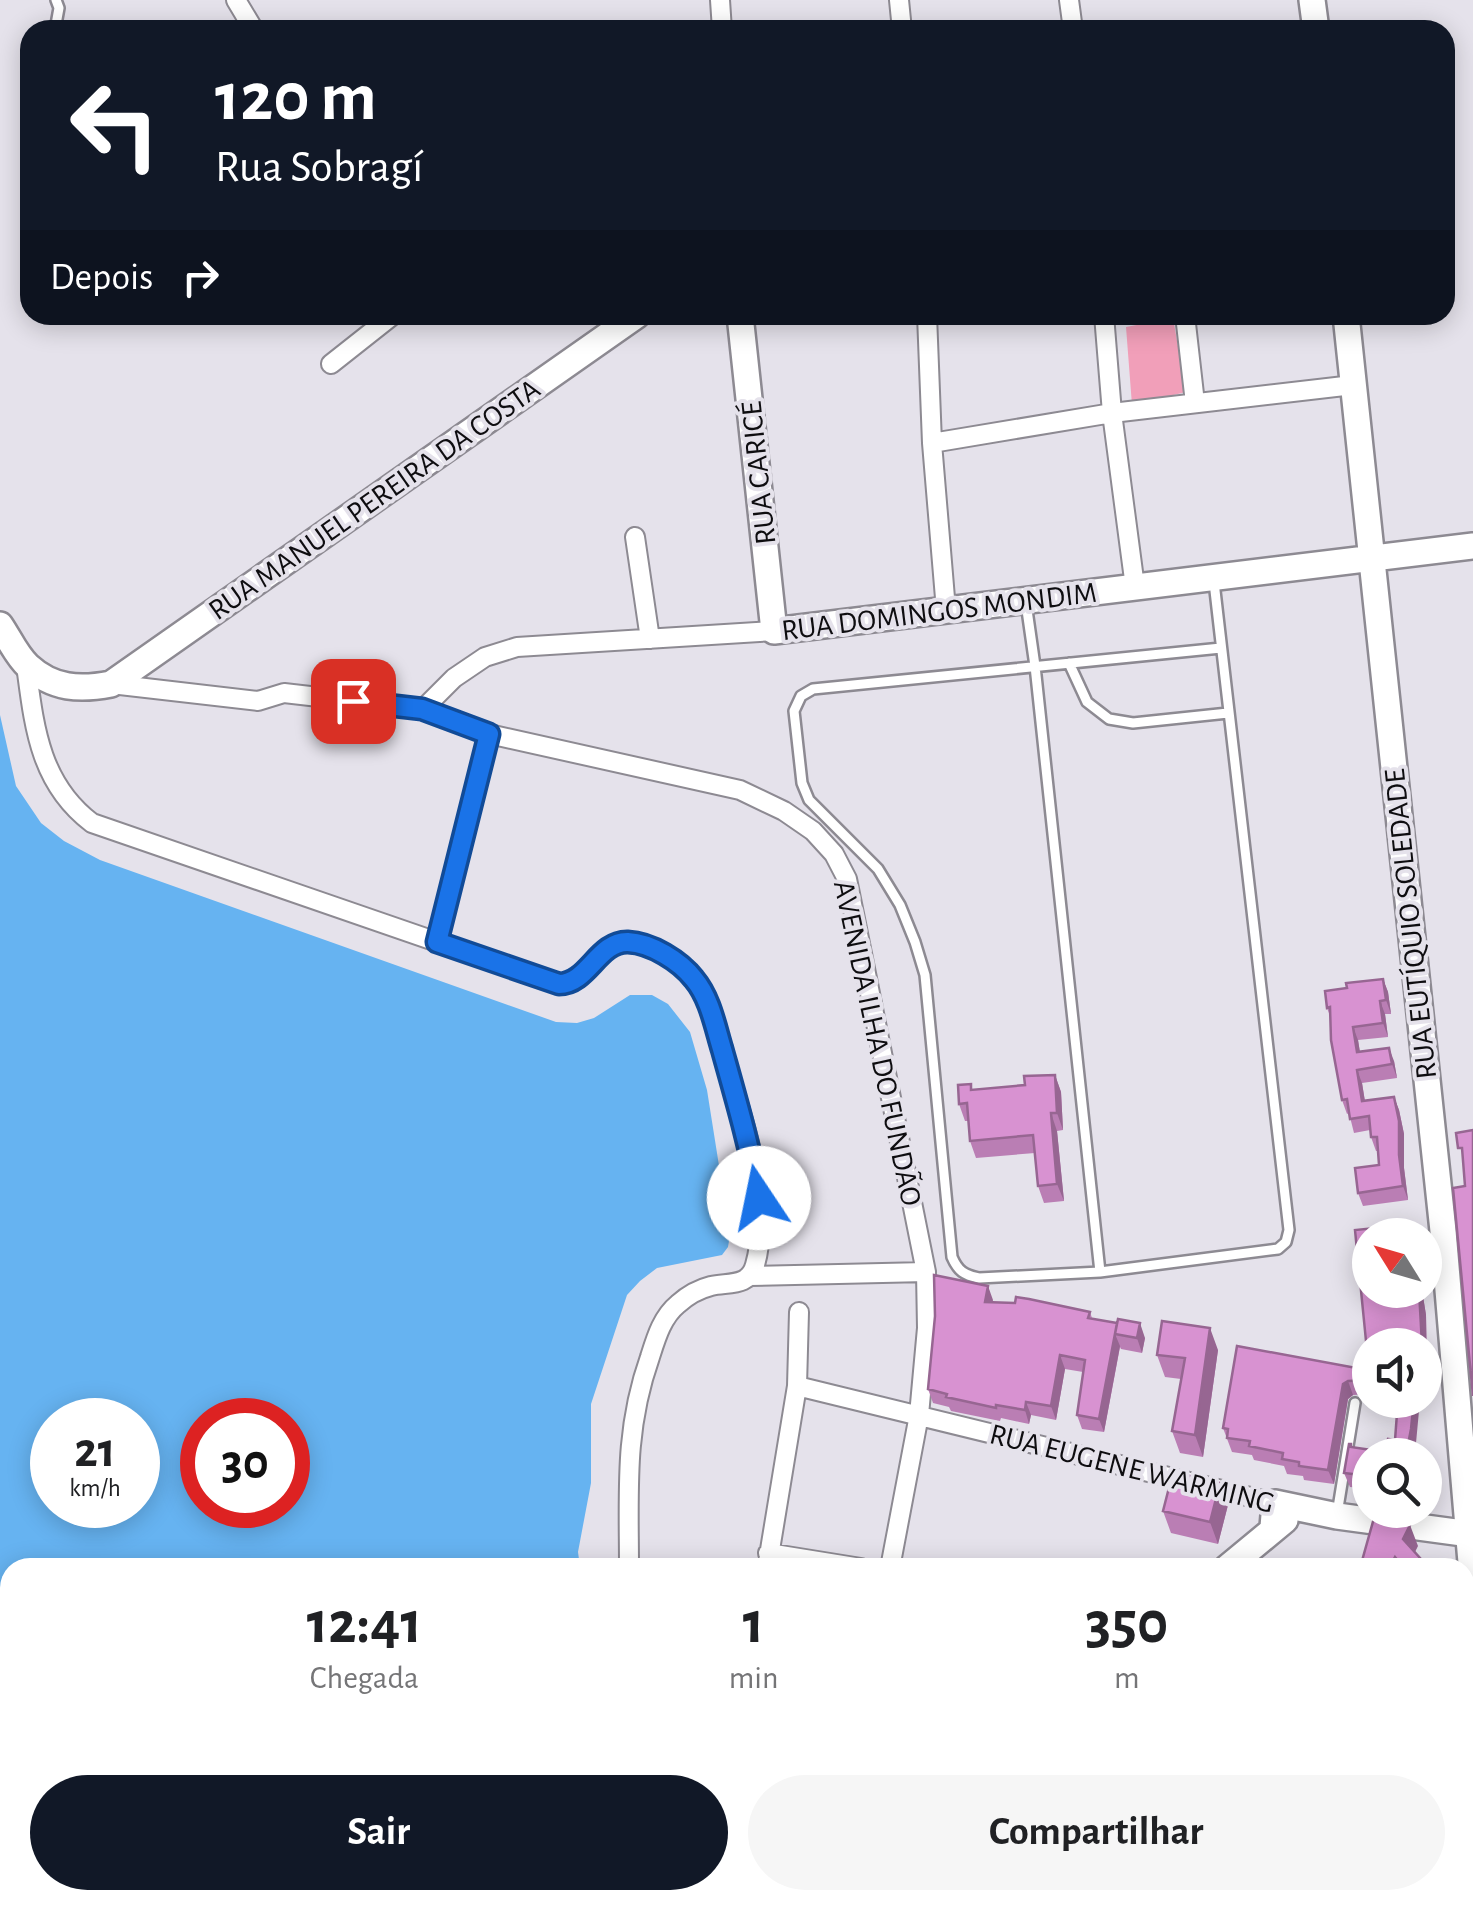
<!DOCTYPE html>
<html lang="pt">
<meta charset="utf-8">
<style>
body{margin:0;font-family:"Alegreya Sans",sans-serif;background:#f6f6f6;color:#202124;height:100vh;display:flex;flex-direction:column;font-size:38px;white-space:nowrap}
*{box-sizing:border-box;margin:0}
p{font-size:32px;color:#757577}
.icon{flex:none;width:55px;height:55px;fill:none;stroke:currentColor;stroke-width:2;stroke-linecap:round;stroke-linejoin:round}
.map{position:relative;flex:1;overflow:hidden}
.panel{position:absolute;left:0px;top:1558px;width:1475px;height:352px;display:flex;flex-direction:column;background:#fff;border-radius:30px 30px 0 0;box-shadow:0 5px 25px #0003}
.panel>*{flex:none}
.top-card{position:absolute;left:20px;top:20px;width:1435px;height:305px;border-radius:30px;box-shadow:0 5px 25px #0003;background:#111827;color:#fff;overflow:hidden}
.needle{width:65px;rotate:307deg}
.tools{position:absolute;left:1352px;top:1218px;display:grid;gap:20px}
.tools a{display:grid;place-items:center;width:90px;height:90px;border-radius:50%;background:#fff;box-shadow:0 5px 25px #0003;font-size:50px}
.speed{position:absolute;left:30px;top:1398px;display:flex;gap:20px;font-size:50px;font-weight:700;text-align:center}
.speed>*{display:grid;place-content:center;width:130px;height:130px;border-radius:50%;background:#fff;box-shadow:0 5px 25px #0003;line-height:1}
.speed small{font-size:25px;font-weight:400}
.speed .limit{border:15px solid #d22;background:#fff;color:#111}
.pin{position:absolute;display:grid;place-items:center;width:85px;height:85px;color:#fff;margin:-42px;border-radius:20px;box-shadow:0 5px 15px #0006}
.me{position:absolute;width:110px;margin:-55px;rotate:349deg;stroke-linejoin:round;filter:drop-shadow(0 0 8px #0008)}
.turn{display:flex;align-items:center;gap:35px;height:210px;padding:0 30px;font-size:45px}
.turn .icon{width:130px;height:130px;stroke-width:2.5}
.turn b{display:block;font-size:70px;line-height:85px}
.then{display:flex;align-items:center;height:95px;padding:0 30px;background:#0003;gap:20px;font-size:38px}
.eta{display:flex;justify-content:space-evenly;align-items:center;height:170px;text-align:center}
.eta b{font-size:60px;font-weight:700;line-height:70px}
.cta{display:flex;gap:20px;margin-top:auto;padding:20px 30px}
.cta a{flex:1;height:115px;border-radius:60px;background:#111827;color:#fff;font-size:40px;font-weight:700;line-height:115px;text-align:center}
.cta a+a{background:#f6f6f6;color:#202124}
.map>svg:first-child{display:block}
.green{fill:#f19fb9}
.water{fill:#66b3f1;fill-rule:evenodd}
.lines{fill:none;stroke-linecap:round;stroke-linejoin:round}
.lane-casing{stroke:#8d8a92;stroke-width:14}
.street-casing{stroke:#8d8a92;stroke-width:22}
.secondary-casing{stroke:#8d8a92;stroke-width:30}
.lane{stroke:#fff;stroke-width:9}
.street{stroke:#fff;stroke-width:18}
.secondary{stroke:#fff;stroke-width:25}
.wall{fill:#ba7eb4}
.shaded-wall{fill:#976692}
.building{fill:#d892d1;stroke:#976692;stroke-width:2.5}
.route-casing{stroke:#114b97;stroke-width:25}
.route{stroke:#1a73e8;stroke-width:18}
.labels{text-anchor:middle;stroke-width:8;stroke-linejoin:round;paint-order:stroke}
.street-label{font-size:30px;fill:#0e0d10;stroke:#e5e2eb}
</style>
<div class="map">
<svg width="1473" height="1909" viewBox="0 0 1473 1909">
<rect width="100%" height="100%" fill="#e5e2eb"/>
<path class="green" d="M1173 318 1186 392 1132 405 1126 327Z
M10 1836V1900H481L473 1909H0V1842Z"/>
<path class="water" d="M0 715 16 786 41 823 64 841 100 860 556 1022 577 1023 594 1018 630 995H652L668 1004 690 1032 707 1090 730 1235 728 1247 722 1255 657 1268 640 1281 627 1295 591 1404V1483L578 1552 580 1567 10 1568V1836L0 1842ZM52 1420H138V1505H52ZM202 1420H288V1505H202Z
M481 1900H637L633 1909H473Z"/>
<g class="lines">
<defs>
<path id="lane" d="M55 30 59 8 56 0
M1214 582 1289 1230 1286 1242 1278 1249 1100 1272 979 1278C964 1275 958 1271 952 1257L925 975 915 942 900 905 878 869 809 800 802 783 794 711 801 696 813 689 1221 648
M1026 603 1035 666 1100 1272
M1069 663 1087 702 1109 719 1133 723 1228 713
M1337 1514 1355 1403
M191 1900 196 1909
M370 1900 375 1909
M0 1901 10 1893"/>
<path id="street" d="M236 0 254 30
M720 0 722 30
M899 0 902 30
M1069 0 1073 30
M927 315 932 443 946 610
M1104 315 1112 413 1135 587
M1185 315 1195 403
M331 364 393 315
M932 443 1112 413 1353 385
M635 537 650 639
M26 665C34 725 39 783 92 823L559 984C590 984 601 935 635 943 657 949 679 961 693 978 712 1001 718 1035 726 1063 739 1107 754 1151 759 1196 761 1217 761 1244 755 1265 749 1287 729 1282 711 1286 699 1289 688 1295 678 1304 662 1317 656 1338 650 1357 624 1430 629 1492 629 1568
M111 684 258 701 284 693 423 709 489 734 740 790 784 811 813 831 834 854 847 879 926 1272 927 1328 919 1415 890 1568
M423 709 454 678 485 657 517 647 774 631
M437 941 489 734
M750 1276 926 1272
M797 1386 1275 1503
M768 1553 861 1568
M767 1568 797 1386 799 1312"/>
<path id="secondary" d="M1312 0 1316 30
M740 315 774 631 1473 546
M1346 315 1443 1231 1473 1586
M0 625C9 638 16 655 28 666 53 689 80 690 111 684L637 315
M1273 1527 1275 1503 1337 1516 1470 1534
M1227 1568 1285 1520
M1465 1675 1473 1667
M1004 1900 1012 1909
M831 1909 833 1900
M1217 1909 1227 1900"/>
</defs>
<use href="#lane" class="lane-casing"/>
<use href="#street" class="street-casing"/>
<use href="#secondary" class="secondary-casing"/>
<use href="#lane" class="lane"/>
<use href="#street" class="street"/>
<use href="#secondary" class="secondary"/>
</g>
<path class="wall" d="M1383 979 1388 992 1391 1014H1385L1388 1037 1358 1040 1360 1052 1394 1061 1397 1078 1362 1083 1365 1101 1394 1097 1399 1110 1404 1134V1168L1408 1200 1363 1206 1358 1193 1379 1165 1378 1151H1376L1371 1137 1370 1130 1354 1133 1349 1113 1347 1114 1342 1100 1330 1016 1327 1008 1347 988Z
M1055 1075 1061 1092 1063 1130 1057 1131 1064 1201 1044 1203 1038 1186 1035 1153 976 1158 970 1141 968 1121H965L959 1104 973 1090 1025 1085Z
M1404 1225 1408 1235H1370V1290H1422L1426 1315 1427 1372 1431 1392 1425 1393V1345H1370V1394L1353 1395 1348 1399 1334 1484 1304 1480 1303 1476 1287 1474 1284 1466 1254 1460 1252 1455 1232 1452 1223 1428 1367 1370V1351L1355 1230Z
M988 1286 992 1302 1090 1312 1092 1318 1145 1338 1142 1353 1121 1349 1120 1347 1104 1432 1082 1429 1077 1415 1083 1372 1065 1369 1056 1420 1031 1415 1029 1424 1001 1418 1000 1421 951 1411 949 1407 933 1403 928 1389Z
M1218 1350 1203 1457 1180 1453 1172 1431 1181 1379 1165 1377 1157 1355Z
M1395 1440 1416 1443 1414 1455H1370V1489L1350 1487 1344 1473 1352 1447 1385 1452Z
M1220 1483 1228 1505 1218 1544 1171 1533 1163 1511Z
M312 1900H363L366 1909H317Z
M1039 1900H1109L1118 1909H1046Z"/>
<path class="shaded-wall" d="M1383 979 1388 992 1391 1014 1386 1000Z
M1380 1001 1385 1014 1388 1037 1383 1023Z
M1353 1027 1358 1040 1362 1066 1357 1052Z
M1389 1048 1394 1061 1397 1078 1392 1064Z
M1357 1070 1362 1083 1367 1115 1362 1101Z
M1055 1075 1061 1092 1063 1130 1057 1113Z
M1394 1097 1399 1110 1404 1134V1168L1408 1200 1403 1186Z
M1051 1113 1057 1131 1064 1201 1057 1184Z
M988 1286 993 1300 990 1315 985 1302Z
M1419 1290H1422L1426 1315 1427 1372 1431 1392 1425 1378V1345H1422Z
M1140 1323 1145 1338 1142 1353 1137 1338Z
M1210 1328 1218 1350 1203 1457 1195 1435Z
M1115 1334 1120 1346 1104 1432 1099 1419Z
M1060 1355 1065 1369 1056 1420 1051 1406Z
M1348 1381 1353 1395 1348 1399 1334 1484 1328 1470 1343 1384Z
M1414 1400H1420L1416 1443 1414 1455H1406Z
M1026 1402 1031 1415 1029 1424 1025 1410Z
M1220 1483 1228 1505 1218 1544 1210 1522Z
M1410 1525 1418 1546 1411 1560 1403 1539Z
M1395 1557 1398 1568H1389Z
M1465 1623 1472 1641 1465 1648Z"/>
<path class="building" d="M1383 979 1386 1000 1380 1001 1383 1023 1353 1027 1357 1052 1389 1048 1392 1064 1357 1070 1362 1101 1394 1097 1399 1121V1155L1403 1186 1358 1193 1355 1168 1379 1165 1377 1137H1371L1369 1116 1350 1119 1347 1099 1342 1100 1331 1040 1330 1007 1327 1008 1325 991 1347 988 1346 983Z
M1055 1075 1057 1113H1051L1057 1184 1038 1186 1033 1135 970 1141 967 1103 959 1104 958 1085 971 1084V1090L1025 1085 1024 1076Z
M1473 1130V1396L1453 1188 1465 1186 1462 1148H1458L1456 1133Z
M1404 1225 1406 1235H1370V1290H1419L1422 1345H1370V1380L1348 1381 1343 1384 1328 1470 1299 1466V1462L1282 1459 1283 1453 1249 1446 1250 1441 1227 1438 1228 1429 1223 1428 1237 1346 1367 1370V1351L1355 1230Z
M934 1275 988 1286 985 1302 1015 1303 1016 1297 1029 1299 1090 1312 1088 1318 1117 1323 1099 1419 1077 1415 1085 1360 1060 1355 1051 1406 1026 1402 1025 1410 996 1405V1408L946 1397 947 1394 928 1389 935 1316Z
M1118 1319 1140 1323 1137 1338 1115 1334Z
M1162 1321 1210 1328 1195 1435 1172 1431 1185 1358 1157 1355Z
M1398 1400H1414L1411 1429 1406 1455H1370V1476L1344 1473 1349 1444H1351V1447L1385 1452 1388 1439 1395 1440Z
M1173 1472 1220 1483 1210 1522 1163 1511Z
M1374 1518 1410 1525 1403 1539 1429 1568H1404L1395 1557 1389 1568H1360Z
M1045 1900H1109L1118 1909H1053Z"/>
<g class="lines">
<defs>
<path id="route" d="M353 701 422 709 489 734 437 942 559 984C588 984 598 941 628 942 651 943 680 961 694 979 710 998 715 1026 722 1049 736 1099 750 1147 759 1198"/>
</defs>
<use href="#route" class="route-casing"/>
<use href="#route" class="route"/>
</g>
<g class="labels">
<g class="street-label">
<text transform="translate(758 473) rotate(-96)" y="10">RUA CARICÉ</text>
<text transform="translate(374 499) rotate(-35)" y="10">RUA MANUEL PEREIRA DA COSTA</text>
<text transform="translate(939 611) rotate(-7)" y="10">RUA DOMINGOS MONDIM</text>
<text transform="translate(1410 924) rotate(-96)" y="10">RUA EUTÍQUIO SOLEDADE</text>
<text transform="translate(878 1043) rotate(78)" y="10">AVENIDA ILHA DO FUNDÃO</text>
<text transform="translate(1132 1468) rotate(14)" y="10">RUA EUGENE WARMING</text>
</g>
</g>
</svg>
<div class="tools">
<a><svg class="needle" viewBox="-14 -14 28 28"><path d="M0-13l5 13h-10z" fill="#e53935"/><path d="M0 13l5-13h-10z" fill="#757577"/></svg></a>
<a><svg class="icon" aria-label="sound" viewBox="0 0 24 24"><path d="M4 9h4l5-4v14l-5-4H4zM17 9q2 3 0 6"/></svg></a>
<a><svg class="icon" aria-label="search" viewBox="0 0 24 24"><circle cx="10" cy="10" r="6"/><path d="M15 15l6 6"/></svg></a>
</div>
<div class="speed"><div>21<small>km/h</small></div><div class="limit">30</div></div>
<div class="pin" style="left:353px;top:701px;background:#d93025"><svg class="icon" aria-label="arrive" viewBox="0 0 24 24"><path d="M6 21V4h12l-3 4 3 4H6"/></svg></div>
<svg class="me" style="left:759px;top:1198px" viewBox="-20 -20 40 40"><circle r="19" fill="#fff"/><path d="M0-13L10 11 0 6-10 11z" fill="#1a73e8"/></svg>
<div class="top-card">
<div class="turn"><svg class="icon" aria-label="left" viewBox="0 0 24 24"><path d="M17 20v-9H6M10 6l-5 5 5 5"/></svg><div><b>120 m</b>Rua Sobragí</div></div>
<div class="then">Depois<svg class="icon" aria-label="right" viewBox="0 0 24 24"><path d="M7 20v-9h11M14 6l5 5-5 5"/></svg></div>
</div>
<section class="panel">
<div class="eta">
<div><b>12:41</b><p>Chegada</p></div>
<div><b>1</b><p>min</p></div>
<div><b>350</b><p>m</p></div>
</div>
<div class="cta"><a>Sair</a><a>Compartilhar</a></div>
</section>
</div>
